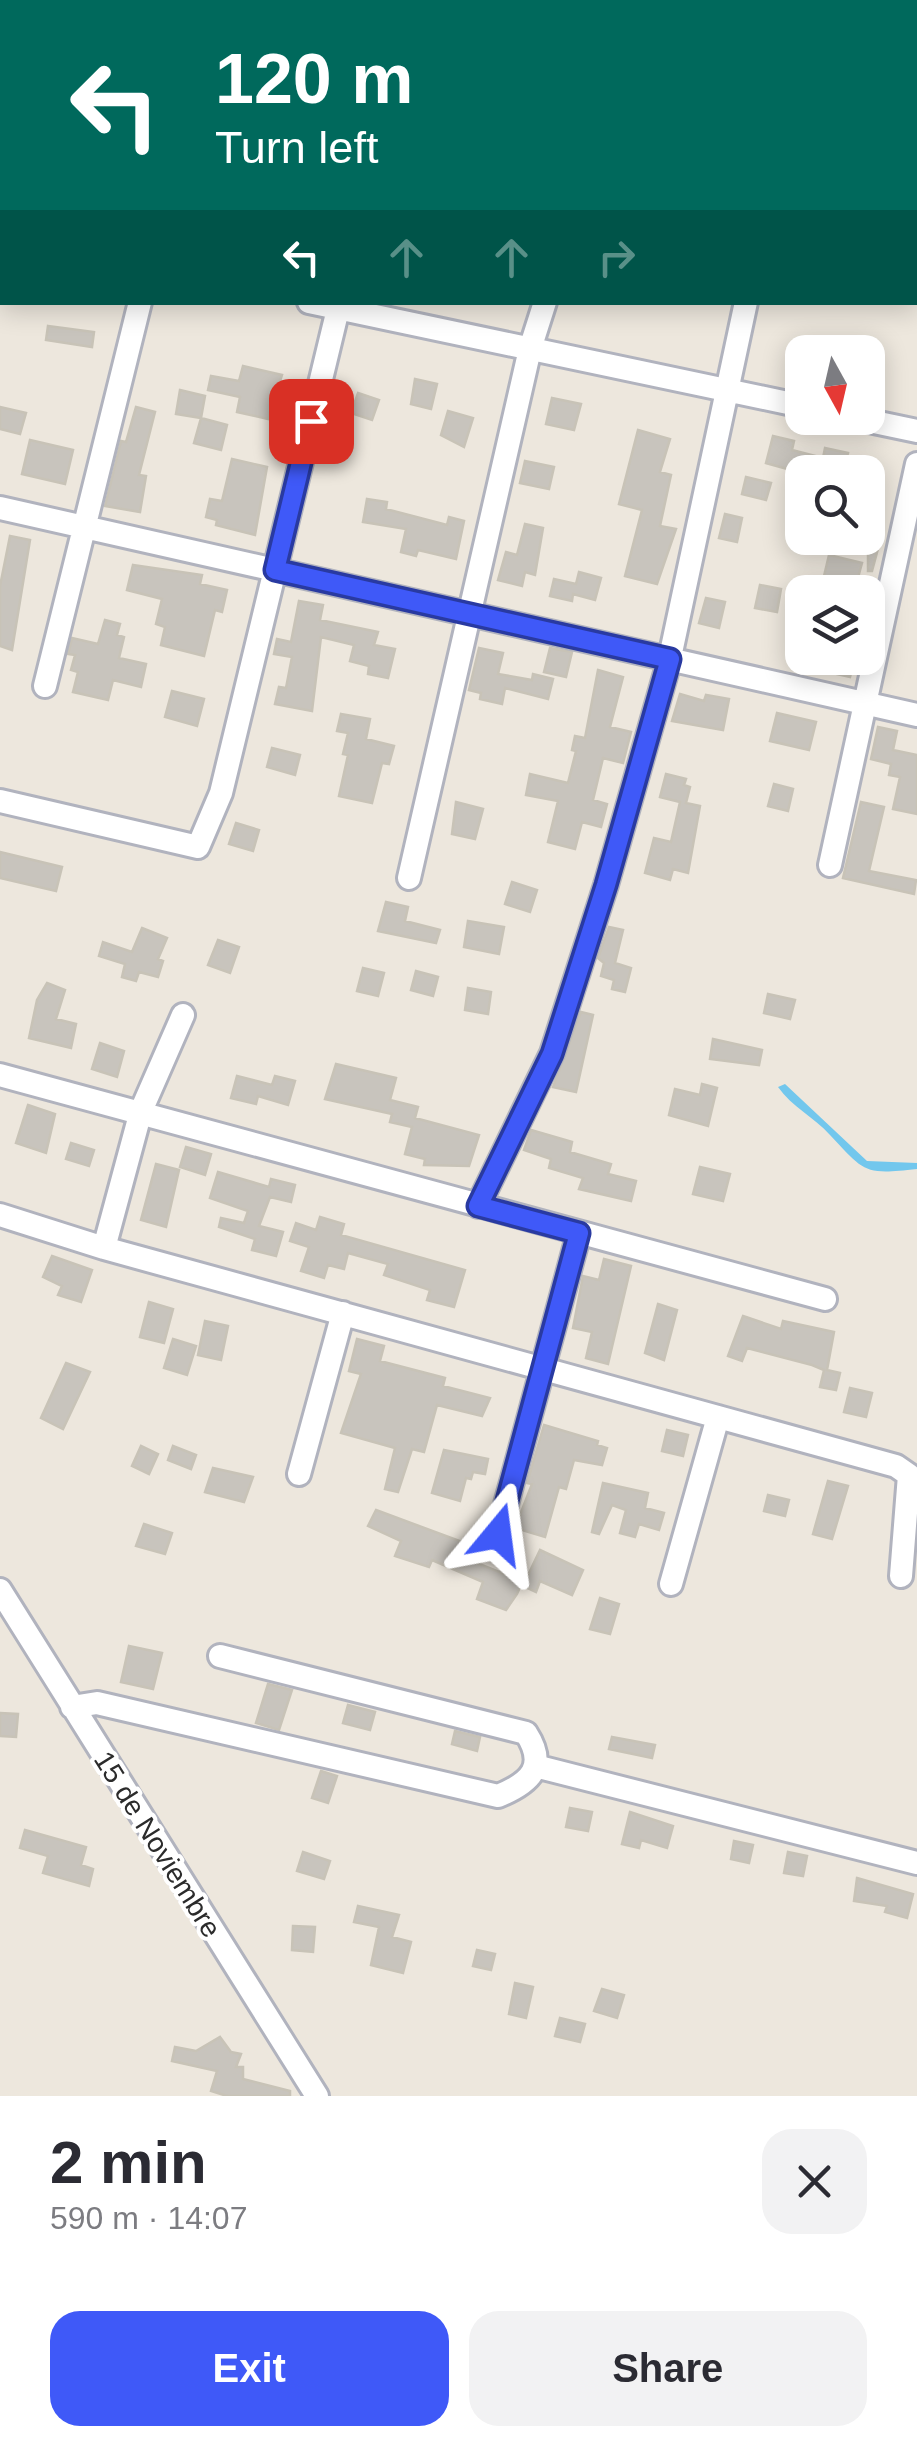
<!DOCTYPE html>
<meta charset="utf-8">
<style>
body{margin:0;font-family:Arial,sans-serif;background:#f2f2f3;color:#2b2b33;height:100vh;display:flex;flex-direction:column;font-size:38px;white-space:nowrap}
*{box-sizing:border-box;margin:0}
p{font-size:32px;color:#7c7c81}
.icon{flex:none;width:55px;height:55px;fill:none;stroke:currentColor;stroke-width:2;stroke-linecap:round;stroke-linejoin:round}
.map{position:relative;height:2096px;overflow:hidden}
.sheet{display:flex;flex-direction:column;background:#fff;flex:1}
.sheet>*{flex:none}
.top-card{position:absolute;left:0px;top:0px;width:918px;height:305px;box-shadow:0 5px 25px #0003;background:#00695c;color:#fff;overflow:hidden}
.needle{width:65px;rotate:172deg}
.tools{position:absolute;left:785px;top:335px;display:grid;gap:20px}
.tools a{display:grid;place-items:center;width:100px;height:100px;border-radius:20px;background:#fff;box-shadow:0 5px 25px #0003;font-size:50px}
.pin{position:absolute;display:grid;place-items:center;width:85px;height:85px;color:#fff;margin:-42px;border-radius:20px;box-shadow:0 5px 15px #0006}
.me{position:absolute;width:110px;margin:-55px;rotate:16deg;stroke-linejoin:round;filter:drop-shadow(0 0 8px #0008)}
.turn{display:flex;align-items:center;gap:35px;height:210px;padding:0 50px;font-size:45px}
.turn .icon{width:130px;height:130px;stroke-width:2.5}
.turn b{display:block;font-size:70px;line-height:85px}
.lanes{display:flex;align-items:center;height:95px;padding:0 50px;background:#0003;justify-content:center;gap:50px;direction:ltr}
.lanes .off{opacity:.35}
.round{display:grid;place-items:center;flex:none;width:105px;height:105px;border-radius:30px;background:#f2f2f3}
.headline{display:flex;align-items:center;justify-content:space-between;height:170px;padding:0 50px}
h1{font-size:60px;font-weight:700;line-height:75px}
.cta{display:flex;gap:20px;margin-top:auto;padding:20px 50px}
.cta a{flex:1;height:115px;border-radius:30px;background:#3f59f8;color:#fff;font-size:40px;font-weight:700;line-height:115px;text-align:center}
.cta a+a{background:#f2f2f3;color:#2b2b33}
.map>svg:first-child{display:block}
.water{fill:#72c7ed}
.building{fill:#c8c4bd;stroke:#c8c3b7;stroke-width:2.5}
.lines{fill:none;stroke-linecap:round;stroke-linejoin:round}
.minor-casing{stroke:#b1b3be;stroke-width:28}
.minor{stroke:#fff;stroke-width:22}
.route-casing{stroke:#293aa1;stroke-width:25}
.route{stroke:#3f59f8;stroke-width:18}
.labels{text-anchor:middle;stroke-width:8;stroke-linejoin:round;paint-order:stroke}
.street-label{font-size:28px;fill:#2b2b2b;stroke:#fff}
</style>
<div class="map">
<svg width="917" height="2096" viewBox="0 0 917 2096">
<rect width="100%" height="100%" fill="#ede7dd"/>
<path class="water" d="M785 1084 867 1161 917 1163V1169C863 1175 865 1172 830 1135 814 1117 792 1107 778 1087Z"/>
<path class="building" d="M48 326 94 332 92 347 46 340Z
M243 366 282 375 268 419 237 412 240 397 208 390 211 376 239 381Z
M415 379 437 384 431 409 411 404Z
M180 390 205 396 201 418 176 414Z
M358 393 379 400 372 420 351 413Z
M552 398 581 404 574 430 546 424Z
M0 407 26 413 20 434 0 429Z
M136 407 155 412 139 475 146 476 140 512 105 506 121 441 126 442Z
M448 411 473 418 464 447 441 435Z
M201 418 227 425 221 450 194 443Z
M638 430 670 439 660 472 671 475 660 526 676 529 657 584 625 576 642 510 619 504Z
M773 436 794 441 792 450 823 458 825 448 848 453 843 472 802 467V473L766 463Z
M30 440 73 450 65 484 22 474Z
M232 459 267 467 255 535 216 525 217 520 206 517 210 499 222 501Z
M525 461 554 467 549 489 520 483Z
M746 477 771 483 766 500 742 494Z
M367 499 387 502 386 509 447 525 449 517 464 521 456 559 418 550 416 556 401 552 406 529 363 522Z
M725 514 742 518 737 542 719 538Z
M525 524 543 528 535 575 525 572 522 586 498 580 506 552 517 555Z
M868 525 883 530 872 571H868Z
M10 536 30 540 12 650 0 646V586Z
M829 555 862 563 856 585 824 576Z
M133 565 202 575 200 584 227 590 222 612 215 610 204 656 161 645 165 627 156 624 162 599 127 590Z
M579 572 601 578 595 600 573 594 572 601 550 596 554 579 576 584Z
M760 585 781 589 777 612 755 608Z
M706 598 725 602 719 628 699 623Z
M299 601 323 605 320 620 378 632 374 645 395 649 388 678 368 674 369 666 350 661 354 645 321 637 312 711 275 704 279 687 286 688 292 657 274 654 277 639 291 642Z
M105 620 120 624 117 635 124 637 119 658 146 664 141 687 113 680 108 700 73 692 78 672 71 670 75 655 68 654 72 638 98 644Z
M479 648 503 653 498 674 532 680 533 674 553 679 548 699 505 688 502 704 480 699 481 693 469 690Z
M550 648 572 652 566 677 544 672Z
M828 658H855L850 677 824 671Z
M598 670 623 677 610 727 631 732 623 763 603 758 593 800 607 804 601 827 582 822 575 849 548 842 558 801 526 795 530 774 568 783 576 751 572 750 575 736 585 738Z
M172 691 204 699 197 726 165 717Z
M680 694 704 701 706 695 729 699 723 730 672 721Z
M777 713 816 722 809 750 770 741Z
M341 714 370 719 366 739 394 746 389 764 382 763 372 803 339 796 348 755 343 754 348 733 337 731Z
M878 727 897 731 893 750 917 755V814L893 809 900 777 889 775 891 764 871 759Z
M272 748 300 755 295 775 267 767Z
M666 774 686 779 684 785 690 787 686 803 700 806 688 873 673 869 670 880 645 873 654 838 671 842 680 802 660 797Z
M774 784 793 789 788 811 768 806Z
M456 802 483 809 475 839 452 834Z
M861 802 884 807 869 871 916 880 914 894 843 878Z
M236 823 259 830 253 851 229 844Z
M0 852 62 867 56 891 0 878Z
M512 882 537 890 530 912 505 904Z
M386 902 408 907 405 921 440 930 436 943 378 931Z
M468 921 504 927 499 954 464 947Z
M609 927 623 930 615 963 631 968 625 992 612 989 614 980 601 976 604 963 598 958Z
M142 928 167 938 158 959 163 961 158 977 139 972 136 981 122 977 125 964 99 956 103 942 132 952Z
M218 940 239 947 230 973 208 965Z
M363 968 384 973 378 996 357 991Z
M416 971 438 977 433 996 411 990Z
M47 983 65 990 56 1019 76 1024 71 1048 29 1038 37 1000Z
M468 988 491 992 488 1014 465 1010Z
M768 994 795 1000 790 1019 764 1013Z
M581 1012 593 1015 576 1092 553 1087Z
M713 1039 762 1050 759 1065 710 1059Z
M100 1043 124 1051 117 1077 92 1069Z
M336 1064 396 1078 390 1100 418 1107 415 1118 479 1135 469 1166 424 1165 425 1159 405 1154 412 1127 390 1122 392 1114 325 1099Z
M237 1076 272 1085 275 1076 295 1081 288 1105 258 1096 256 1104 231 1098Z
M702 1084 717 1088 708 1126 669 1115 675 1089 700 1095Z
M28 1105 55 1114 46 1153 16 1143Z
M531 1130 572 1142 570 1152 611 1164 608 1174 636 1181 631 1201 579 1189 583 1178 549 1168 551 1159 524 1150Z
M71 1143 94 1150 89 1166 66 1159Z
M186 1147 211 1154 205 1175 180 1167Z
M156 1164 179 1170 166 1227 141 1220Z
M700 1167 730 1174 723 1201 693 1194Z
M218 1172 269 1187 271 1179 295 1185 291 1202 270 1197 259 1226 283 1232 276 1256 252 1250 255 1239 219 1227 221 1218 244 1223 248 1211 210 1198Z
M320 1217 344 1224 341 1235 465 1270 454 1307 427 1300 430 1290 384 1275 388 1264 348 1253 344 1269 328 1265 324 1278 301 1271 309 1247 290 1241 296 1223 316 1230Z
M52 1256 92 1270 81 1302 58 1295 62 1286 43 1277Z
M604 1259 631 1266 608 1364 586 1358 592 1332 573 1328 583 1276 599 1280Z
M149 1302 173 1309 164 1343 140 1337Z
M658 1304 677 1310 664 1360 645 1353Z
M743 1316 781 1329 783 1321 834 1332 827 1370 840 1373 836 1390 820 1387 824 1370 812 1365 747 1348 742 1361 728 1356Z
M205 1321 228 1326 221 1360 198 1355Z
M173 1339 196 1346 187 1375 164 1368Z
M357 1339 384 1346 380 1361 445 1378 443 1386 490 1398 482 1416 437 1405 424 1452 412 1449 398 1492 385 1489 395 1448 341 1433 361 1374 349 1371Z
M66 1363 90 1372 63 1429 41 1418Z
M850 1388 872 1393 866 1417 844 1412Z
M544 1425 598 1441 597 1445 607 1448 602 1465 574 1460 566 1489 559 1487 545 1537 515 1528 532 1484 527 1483Z
M667 1430 688 1435 683 1456 662 1451Z
M141 1446 158 1454 149 1474 132 1466Z
M173 1446 196 1455 191 1469 168 1460Z
M444 1450 488 1459 485 1474 473 1472 471 1479 466 1478 460 1501 432 1493Z
M213 1468 253 1477 244 1502 205 1492Z
M828 1481 848 1486 832 1539 813 1534Z
M603 1483 648 1493 645 1508 664 1513 659 1530 639 1524 635 1537 620 1533 626 1510 612 1505 599 1534 592 1532Z
M768 1495 789 1500 785 1516 764 1511Z
M376 1510 473 1546 467 1559 509 1576 512 1570 525 1576 517 1594 506 1610 477 1599 483 1582 432 1560 429 1567 395 1556 401 1541 368 1526Z
M144 1524 172 1533 165 1554 136 1546Z
M540 1550 583 1570 572 1595 540 1581 536 1592 523 1586Z
M600 1598 619 1604 610 1634 590 1629Z
M129 1646 162 1653 153 1689 121 1682Z
M268 1684 292 1690 279 1730 256 1723Z
M348 1705 375 1712 370 1730 343 1723Z
M0 1713 18 1714 16 1737 0 1736Z
M455 1731 480 1737 477 1751 452 1744Z
M612 1737 655 1745 652 1758 609 1749Z
M321 1771 337 1776 328 1803 312 1798Z
M570 1808 592 1812 588 1831 566 1827Z
M630 1812 673 1826 667 1848 641 1840 639 1848 622 1844Z
M25 1830 86 1847 81 1865 93 1869 89 1886 43 1873 48 1856 20 1848Z
M734 1841 753 1845 749 1863 731 1859Z
M303 1852 330 1861 324 1879 297 1871Z
M788 1852 807 1856 803 1876 784 1873Z
M857 1878 913 1894 907 1918 885 1912 887 1906 854 1901Z
M358 1906 399 1915 392 1937 411 1942 403 1973 371 1965 379 1927 354 1922Z
M293 1926 315 1927 313 1952 292 1950Z
M477 1950 495 1954 491 1970 473 1966Z
M515 1983 533 1987 526 2018 509 2014Z
M602 1989 624 1995 617 2018 594 2011Z
M560 2018 585 2024 580 2042 555 2036Z
M220 2037 231 2052 241 2054 236 2067H243V2079L290 2091V2096H227L211 2091 217 2071 172 2061 175 2047 196 2051Z"/>
<g class="lines">
<defs>
<path id="minor" d="M619 0 631 2
M220 2 221 0
M408 2 409 0
M0 33H2
M915 65H917
M915 235H917
M309 302 802 406
M855 418 917 431
M0 508 917 715
M45 686 140 302
M0 801 198 847 221 793 338 309
M830 865 917 464
M409 878 530 349 545 302
M0 1075 825 1299
M478 1206 552 1053 606 885 669 662 746 302
M0 1215 104 1248 896 1466 909 1475 901 1576
M104 1248 141 1111 183 1015
M299 1474 343 1313
M498 1534 579 1233
M671 1584 718 1417
M0 1590 317 2096
M72 1707 97 1703 498 1796C530 1783 548 1767 526 1733L220 1656
M535 1766 917 1863"/>
</defs>
<use href="#minor" class="minor-casing"/>
<use href="#minor" class="minor"/>
</g>
<g class="lines">
<defs>
<path id="route" d="M311 421 275 570 670 659 606 885 552 1054 478 1206 579 1233 498 1534"/>
</defs>
<use href="#route" class="route-casing"/>
<use href="#route" class="route"/>
</g>
<g class="labels">
<g class="street-label">
<text transform="translate(158 1844) rotate(58)" y="10">15 de Noviembre</text>
</g>
</g>
</svg>
<div class="tools">
<a><svg class="needle" viewBox="-14 -14 28 28"><path d="M0-13l5 13h-10z" fill="#e53935"/><path d="M0 13l5-13h-10z" fill="#7c7c81"/></svg></a>
<a><svg class="icon" aria-label="search" viewBox="0 0 24 24"><circle cx="10" cy="10" r="6"/><path d="M15 15l6 6"/></svg></a>
<a><svg class="icon" aria-label="layers" viewBox="0 0 24 24"><path d="M12 4l9 5-9 5-9-5zM3 14l9 5 9-5"/></svg></a>
</div>
<div class="pin" style="left:311px;top:421px;background:#d93025"><svg class="icon" aria-label="arrive" viewBox="0 0 24 24"><path d="M6 21V4h12l-3 4 3 4H6"/></svg></div>
<svg class="me" style="left:498px;top:1534px" viewBox="-20 -20 40 40"><path d="M0-17L14 15 0 8-14 15z" fill="#3f59f8" stroke="#fff" stroke-width="4"/></svg>
<div class="top-card">
<div class="turn"><svg class="icon" aria-label="left" viewBox="0 0 24 24"><path d="M17 20v-9H6M10 6l-5 5 5 5"/></svg><div><b>120 m</b>Turn left</div></div>
<div class="lanes"><svg class="icon" aria-label="left" viewBox="0 0 24 24"><path d="M17 20v-9H6M10 6l-5 5 5 5"/></svg><svg class="icon off" aria-label="ahead" viewBox="0 0 24 24"><path d="M12 20V5M6 11l6-6 6 6"/></svg><svg class="icon off" aria-label="ahead" viewBox="0 0 24 24"><path d="M12 20V5M6 11l6-6 6 6"/></svg><svg class="icon off" aria-label="right" viewBox="0 0 24 24"><path d="M7 20v-9h11M14 6l5 5-5 5"/></svg></div>
</div>
</div>
<section class="sheet">
<div class="headline"><div><h1>2 min</h1><p>590 m · 14:07</p></div><a class="round"><svg class="icon" aria-label="close" viewBox="0 0 24 24"><path d="M6 6l12 12M18 6L6 18"/></svg></a></div>
<div class="cta"><a>Exit</a><a>Share</a></div>
</section>
